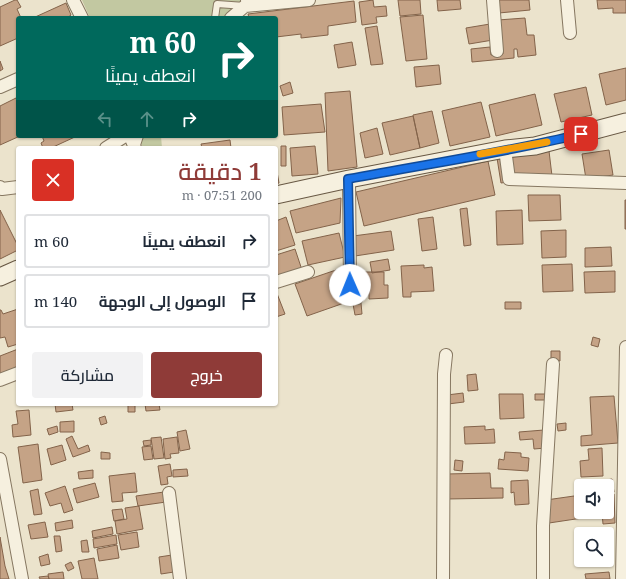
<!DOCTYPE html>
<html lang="ar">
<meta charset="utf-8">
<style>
body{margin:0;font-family:"Noto Serif",Cairo,serif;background:#f2f2f3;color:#1f2937;direction:rtl;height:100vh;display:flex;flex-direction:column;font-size:15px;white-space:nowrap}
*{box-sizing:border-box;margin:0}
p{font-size:13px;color:#747a83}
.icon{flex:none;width:22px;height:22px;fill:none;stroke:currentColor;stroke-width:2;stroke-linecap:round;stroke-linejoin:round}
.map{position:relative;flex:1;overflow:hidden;direction:ltr}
.drawer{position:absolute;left:16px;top:146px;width:262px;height:260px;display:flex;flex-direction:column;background:#fff;border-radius:4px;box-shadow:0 1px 3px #0004;direction:rtl}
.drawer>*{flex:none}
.hud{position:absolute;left:16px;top:16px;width:262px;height:122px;border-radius:4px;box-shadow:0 1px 3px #0004;direction:rtl;background:#00695c;color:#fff;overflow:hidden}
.buttons{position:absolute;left:574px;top:479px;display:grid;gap:8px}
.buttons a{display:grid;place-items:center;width:40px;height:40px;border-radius:4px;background:#fff;box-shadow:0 1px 3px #0004;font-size:20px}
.pin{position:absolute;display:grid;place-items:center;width:34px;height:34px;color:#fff;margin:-17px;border-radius:8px;box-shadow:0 2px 6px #0006}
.me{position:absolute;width:44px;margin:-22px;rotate:359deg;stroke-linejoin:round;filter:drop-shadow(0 0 3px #0008)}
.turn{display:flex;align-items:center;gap:14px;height:84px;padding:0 16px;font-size:18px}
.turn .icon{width:52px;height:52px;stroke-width:2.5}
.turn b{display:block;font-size:28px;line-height:34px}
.lanes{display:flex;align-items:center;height:38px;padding:0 16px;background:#0003;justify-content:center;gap:20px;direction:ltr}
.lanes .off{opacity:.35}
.round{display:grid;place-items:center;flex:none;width:42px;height:42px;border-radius:4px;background:#f2f2f3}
.overview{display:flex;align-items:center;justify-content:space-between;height:68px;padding:0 16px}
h1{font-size:24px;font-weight:600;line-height:30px;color:#8f3b38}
.cta{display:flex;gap:8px;margin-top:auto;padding:8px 16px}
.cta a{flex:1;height:46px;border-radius:4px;background:#8f3b38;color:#fff;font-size:16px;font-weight:600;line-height:46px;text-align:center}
.cta a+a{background:#f2f2f3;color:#1f2937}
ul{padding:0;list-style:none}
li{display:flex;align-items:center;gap:12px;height:54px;margin:0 8px 6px;padding:0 8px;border:2px solid #e0e1e3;border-radius:4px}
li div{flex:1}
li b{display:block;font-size:15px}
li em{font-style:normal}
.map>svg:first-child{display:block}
.green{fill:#c2c8a1}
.building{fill:#c5a386;stroke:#83634a}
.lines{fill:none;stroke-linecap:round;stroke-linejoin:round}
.lane-casing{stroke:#867761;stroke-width:8}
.street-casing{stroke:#867761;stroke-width:14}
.secondary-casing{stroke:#685844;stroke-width:19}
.lane{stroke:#f6f0df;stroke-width:6}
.street{stroke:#f6f0df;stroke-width:12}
.secondary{stroke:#f6f0df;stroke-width:17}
.route-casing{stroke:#114b97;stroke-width:10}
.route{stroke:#1a73e8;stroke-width:7}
.slow{stroke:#f59e0b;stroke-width:7}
</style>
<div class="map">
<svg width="626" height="579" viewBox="0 0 626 579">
<rect width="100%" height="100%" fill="#ebe3cc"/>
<path class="green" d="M82 0H244L243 18H90Z
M138 136H161L162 148H143Z"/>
<path class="building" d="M15 0H17L21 7 17 9 21 18H18V38L0 46V7Z
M373 0 374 7 386 6 387 16 376 17 377 23 362 25 359 2Z
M398 0H420L421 14 400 16Z
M437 0H460L461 9 438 11Z
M498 0H529L530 10 499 13Z
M597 0H626V13H613V8L598 9Z
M354 1 356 22 328 26V35L301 38V34L276 37V18H249L248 14Z
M66 3 71 15 67 18H33Z
M423 15 427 59 406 61 400 17Z
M525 18 527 35H534L536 55 518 57 517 49H514V58L472 62 471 49 490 47 491 55 503 54 501 28H499L498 20Z
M490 24 493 40 469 44 466 28Z
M377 26 383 64 371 65 365 28Z
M352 42 356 65 338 68 334 45Z
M0 61 3 69 0 71Z
M439 65 441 84 416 87 414 67Z
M626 68V100L606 105 599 74Z
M290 82 293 93 283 96 280 86Z
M586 87 592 115 561 122 554 94Z
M350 91 357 167 328 171 325 93Z
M535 94 542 125 496 136 489 105Z
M16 98 18 102V136H20L0 145V106Z
M481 102 490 137 450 146 442 111Z
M321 104 325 132 284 135 282 107Z
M432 111 439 143 420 148 413 115Z
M413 116 420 148 390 155 382 123Z
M377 128 383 154 365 158 360 133Z
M42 136H77L51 148H43L41 143 44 141Z
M230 140 231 148H202L201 144Z
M281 146H286V166H281Z
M315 146 318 174 292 176 290 148Z
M609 150 613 175 586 179 582 154Z
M549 151 552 176 501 183 497 158Z
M488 161 495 195 364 226 356 192Z
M276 166 279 183 276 184Z
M528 195H560L561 220 529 221Z
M341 198 340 223 296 233 290 211Z
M625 200H626V229H625Z
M467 208 471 245 464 246 460 209Z
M0 210 18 246V250L0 259Z
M522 210 523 244 497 245 496 211Z
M286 217 295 245 276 251V221Z
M433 217 437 249 422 251 418 219Z
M566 230V257L542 258 541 231Z
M391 231 394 250 355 256 353 236Z
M339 233 345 257 308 265 302 241Z
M611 247 612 266 585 267V248Z
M295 249 302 270 276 278V255Z
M388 259 390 270 372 273 370 262Z
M572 264 573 291 543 292 542 265Z
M424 265V268L432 267 434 291 411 292V297H403L401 266Z
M336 270 347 302 307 316 295 284Z
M615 271V292L585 293 584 272Z
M362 272H384V285H388V298L369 299V291H362Z
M276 291 285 314 276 317Z
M505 302H521V309H505Z
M361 303 362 314 355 315 353 304Z
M18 309V344L8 347 5 337 0 338V310H1L3 314Z
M593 337 600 339 598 347 591 345Z
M18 349V370L0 376V356Z
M551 351H560V361H551Z
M476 374 478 390 468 391 467 375Z
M463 393 464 402 448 404 447 395Z
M499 394H523L524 418 500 419Z
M535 394H548L549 400H535Z
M614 396 618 443 581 446V436L592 435 590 397Z
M55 404H72L73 410 56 412Z
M135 404V412H128V405Z
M145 404H159L160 410 146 411Z
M29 410 31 435 13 437 12 425 18 424 16 411Z
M105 416 107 423 101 425 99 418Z
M74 421V432H60V422Z
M566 423V430L558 431 557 424Z
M57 426 58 432 49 435 47 429Z
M485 426V430L494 429 495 443 465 444 464 427Z
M186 430 190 449 180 451 177 432Z
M544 430 546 448 534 449 533 439 520 440 519 432Z
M72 436 78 449 88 445 90 451 73 457 66 439Z
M161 437 164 458 154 459 151 438Z
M177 437 179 453 170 454 171 458 165 459 163 439Z
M151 440V445L144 446 143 441Z
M38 444 42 480 23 483 18 447Z
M62 445 66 460 51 465 47 449Z
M151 446 153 459 144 460 142 447Z
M602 448 603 476 581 477 580 461 589 460 588 449Z
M101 452 110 453V459H101Z
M505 452 521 453V457L529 458 528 471 498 469 499 459 504 460Z
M455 460 463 461 462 471 454 470Z
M170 464 172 476 167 477 168 484 161 485 158 466Z
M187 469 188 476 173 477V470Z
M93 470V478L79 479 78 472Z
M135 473 137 492 122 493 123 501 112 502 109 476Z
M490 473 491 488H503V498L447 499 446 474Z
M612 479 614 492 607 493V486H602L601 481Z
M528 480 529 504 515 505 514 492 511 493V481Z
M95 483 99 497 77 503 73 489Z
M65 486 73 510 64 513 61 503 50 506 45 493Z
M38 489 42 514 34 515 30 491Z
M164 492 166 502 138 506 136 496Z
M607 494H614L615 523 603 524 602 513H595L607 512Z
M581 495V512H588L589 517 549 523 546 500Z
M139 506 143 529 117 534 115 521 127 519 125 508Z
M122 509 124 519 114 521 112 510Z
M72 520 73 528 56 531 55 523Z
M45 522 48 537 31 539 28 525Z
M112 527 113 534 93 538 92 531Z
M137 532 139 547 121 550 118 535Z
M116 535 117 544 94 548 93 539Z
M54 536H60L62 551 56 552Z
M0 537 5 566 9 579H0Z
M87 540 89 552H82L81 541Z
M117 545 119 558 99 561 97 549Z
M48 554 50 564 41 566 39 557Z
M172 555 174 572 161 574 159 557Z
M94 558 98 579H82L78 561Z
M71 562 74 568 68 571 65 565Z
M63 572 64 579H49L48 574Z
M609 572 610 579H586L585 574Z
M48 576 49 579H40L39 577Z"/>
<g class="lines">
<defs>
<path id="lane" d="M215 18 217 4 245 6 244 0
M136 148 140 136"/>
<path id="street" d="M73 0 82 18
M493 0 497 51
M567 0 570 33
M231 18 245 6 309 0
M0 87 18 79
M130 136 135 148
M106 148 125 136
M505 149 509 179 626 183
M349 179 350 285 357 298
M0 187 2 189 18 187
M276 282 308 272
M0 380 18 373
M0 459 22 579
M169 493 180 579
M443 579 444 374 446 355
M543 579V526L553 364
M622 579 626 347"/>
<path id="secondary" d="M276 195 349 179 505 149 535 146 626 122
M0 277 18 269"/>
</defs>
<use href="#lane" class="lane-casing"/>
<use href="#street" class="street-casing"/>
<use href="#secondary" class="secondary-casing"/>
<use href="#lane" class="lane"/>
<use href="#street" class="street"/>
<use href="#secondary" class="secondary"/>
</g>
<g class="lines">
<defs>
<path id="route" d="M350 285 348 179C426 164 504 153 581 134"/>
</defs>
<use href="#route" class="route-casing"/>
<use href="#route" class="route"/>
<path class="slow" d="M480 154 547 142"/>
</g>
</svg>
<div class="buttons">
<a><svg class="icon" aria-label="sound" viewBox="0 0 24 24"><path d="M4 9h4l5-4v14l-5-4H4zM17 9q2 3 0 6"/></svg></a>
<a><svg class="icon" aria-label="search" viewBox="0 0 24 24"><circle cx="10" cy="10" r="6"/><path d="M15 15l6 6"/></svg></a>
</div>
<div class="pin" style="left:581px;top:134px;background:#d93025"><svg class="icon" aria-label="arrive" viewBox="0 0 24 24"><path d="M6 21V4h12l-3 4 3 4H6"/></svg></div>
<svg class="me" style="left:350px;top:285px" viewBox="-20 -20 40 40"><circle r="19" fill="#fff"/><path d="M0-13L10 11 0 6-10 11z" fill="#1a73e8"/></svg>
<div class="hud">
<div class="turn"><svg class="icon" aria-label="right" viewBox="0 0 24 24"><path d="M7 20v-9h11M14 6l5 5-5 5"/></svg><div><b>60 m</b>انعطف يمينًا</div></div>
<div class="lanes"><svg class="icon off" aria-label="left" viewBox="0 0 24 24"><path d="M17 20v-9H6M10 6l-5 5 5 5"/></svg><svg class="icon off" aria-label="ahead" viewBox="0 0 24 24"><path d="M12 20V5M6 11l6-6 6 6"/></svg><svg class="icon" aria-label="right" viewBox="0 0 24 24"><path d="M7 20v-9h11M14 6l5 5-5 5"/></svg></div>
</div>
<section class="drawer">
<div class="overview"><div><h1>1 دقيقة</h1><p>200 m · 07:51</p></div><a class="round" style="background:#d93025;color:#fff"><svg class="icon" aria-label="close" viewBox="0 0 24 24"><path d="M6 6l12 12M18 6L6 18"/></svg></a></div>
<ul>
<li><svg class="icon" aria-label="right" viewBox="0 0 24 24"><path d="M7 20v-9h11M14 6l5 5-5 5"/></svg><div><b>انعطف يمينًا</b></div><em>60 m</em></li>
<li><svg class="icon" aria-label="arrive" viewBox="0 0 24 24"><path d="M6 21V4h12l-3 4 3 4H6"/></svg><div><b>الوصول إلى الوجهة</b></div><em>140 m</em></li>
</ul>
<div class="cta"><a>خروج</a><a>مشاركة</a></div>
</section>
</div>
